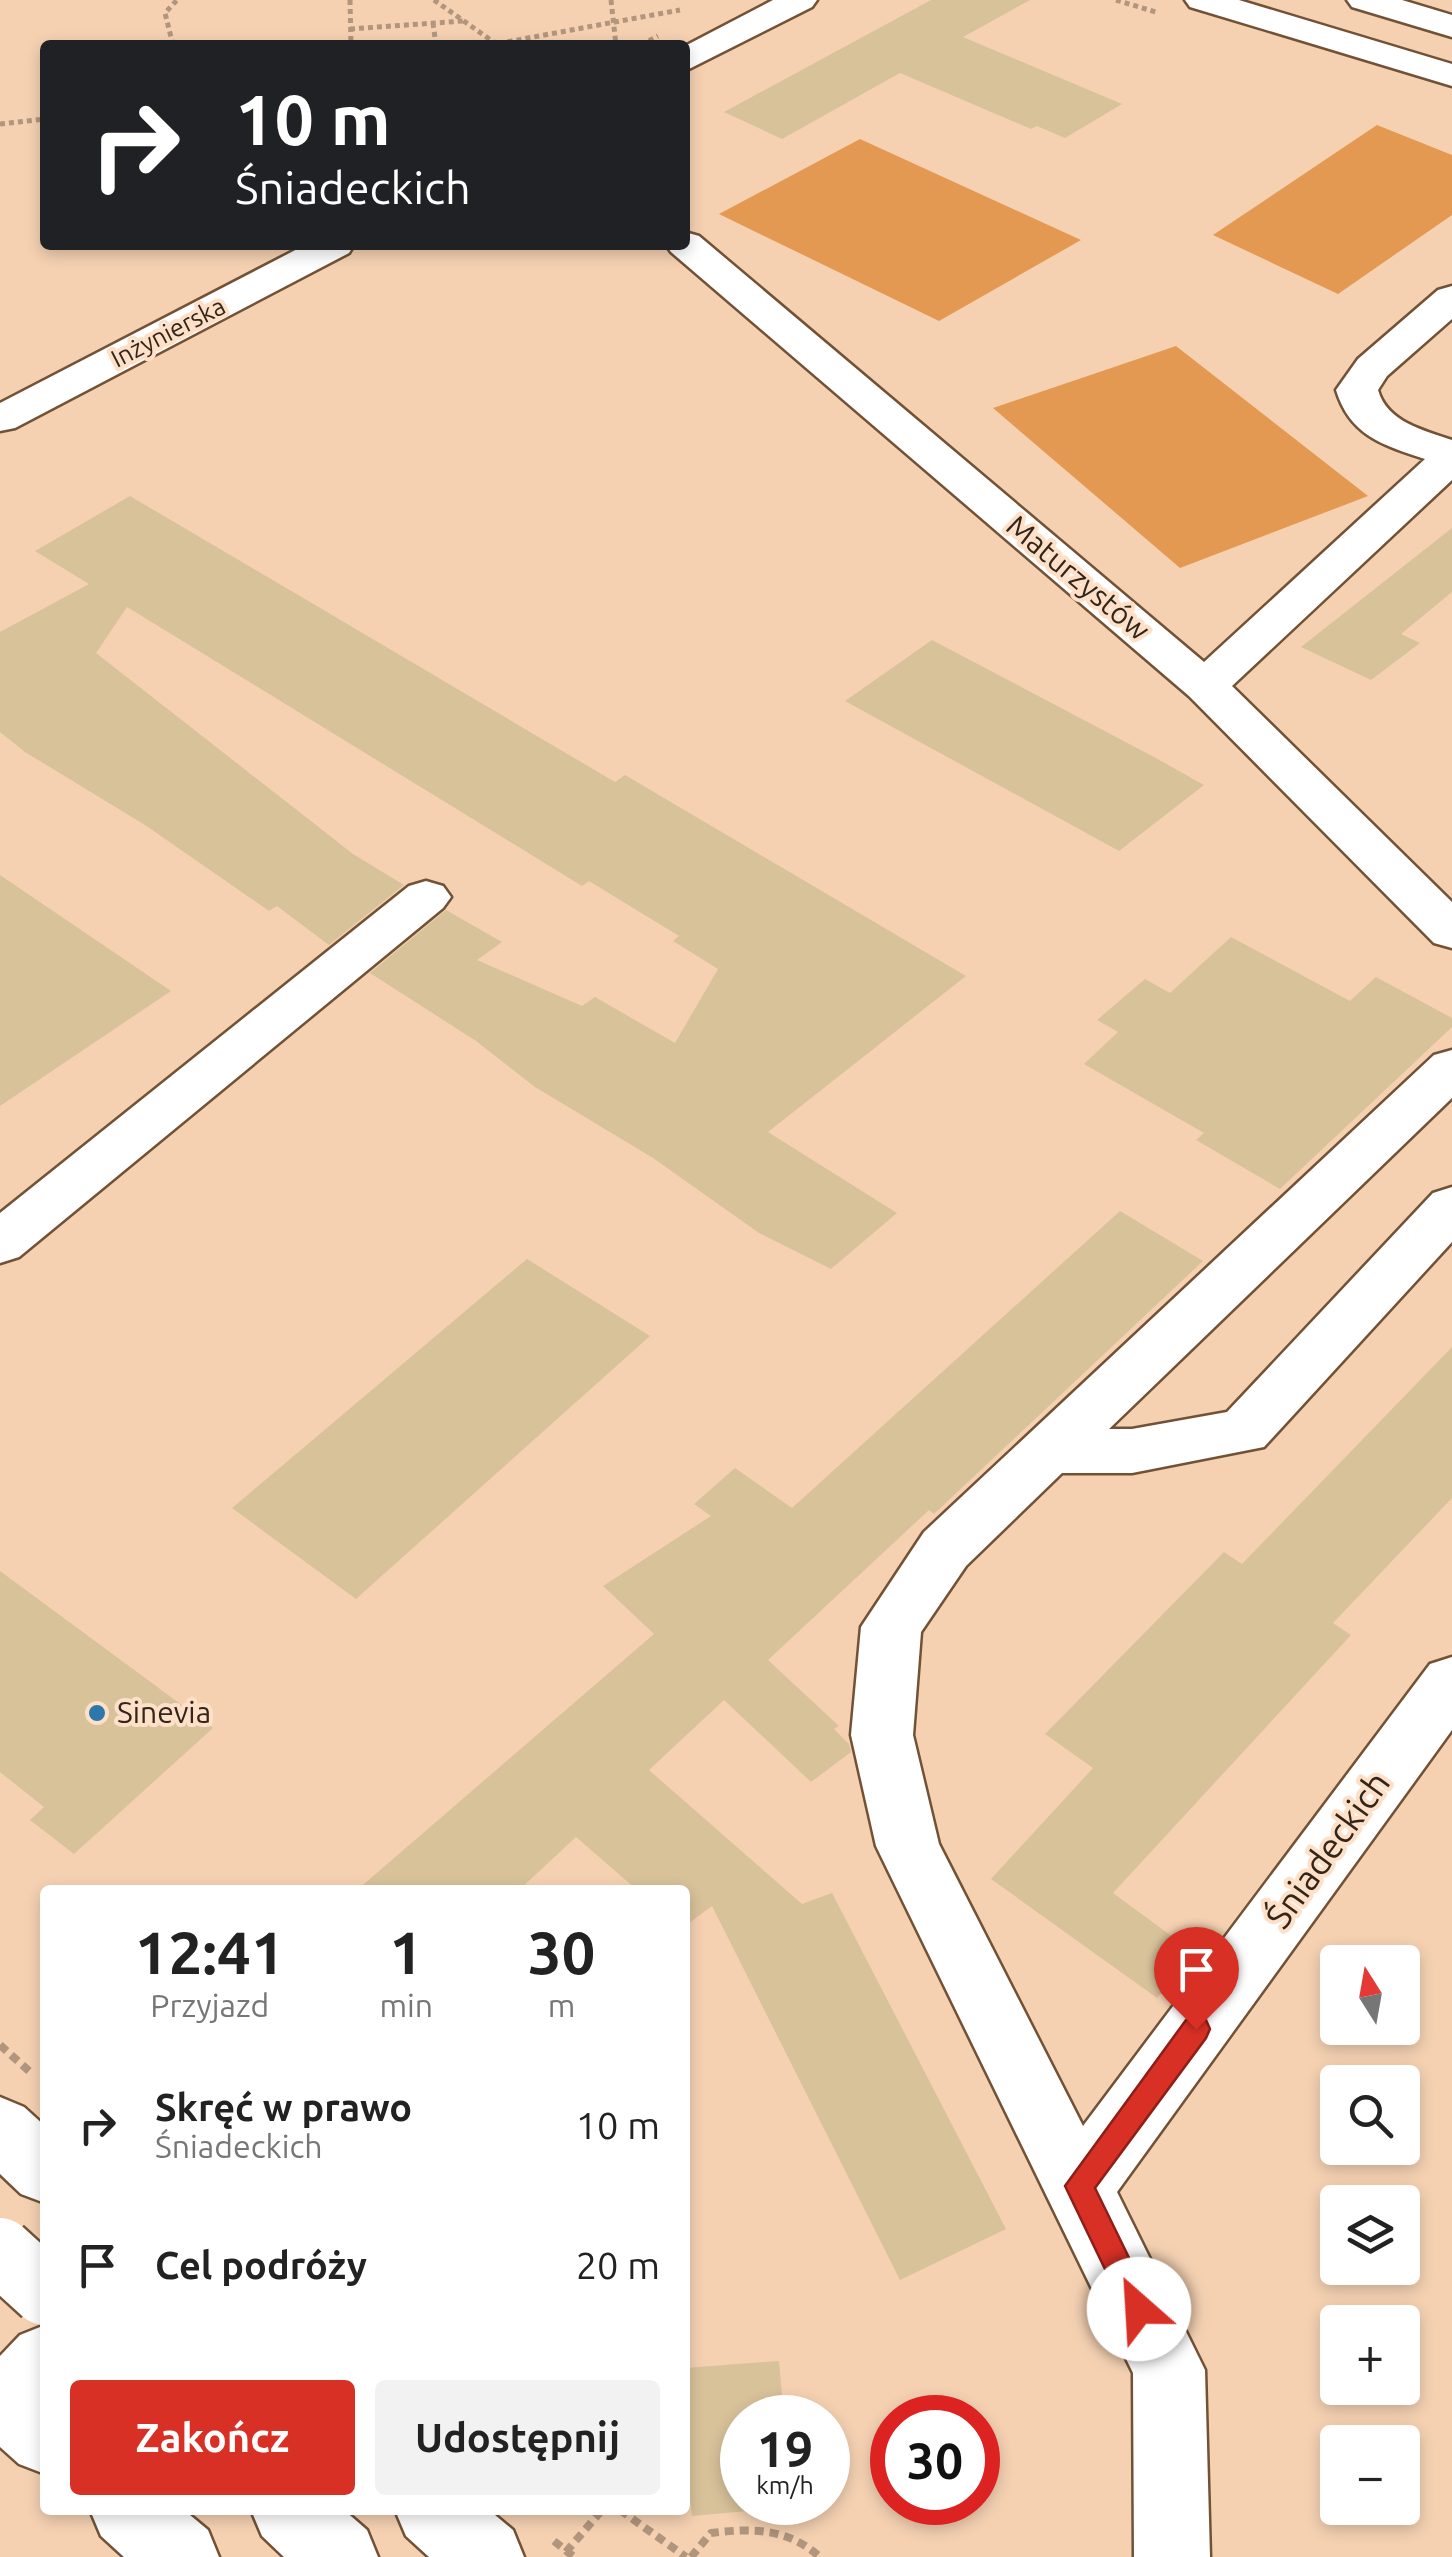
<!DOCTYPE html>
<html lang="pl">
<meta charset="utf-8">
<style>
body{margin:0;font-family:Ubuntu,sans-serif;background:#f2f2f2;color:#222;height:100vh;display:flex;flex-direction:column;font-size:38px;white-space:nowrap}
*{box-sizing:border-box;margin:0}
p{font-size:32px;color:#767676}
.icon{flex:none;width:55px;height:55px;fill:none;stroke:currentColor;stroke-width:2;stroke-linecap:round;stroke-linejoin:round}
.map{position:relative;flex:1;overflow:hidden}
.panel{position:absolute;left:40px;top:1885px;width:650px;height:630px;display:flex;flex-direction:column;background:#fff;border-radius:10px;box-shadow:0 5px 15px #0003}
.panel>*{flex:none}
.guide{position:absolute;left:40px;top:40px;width:650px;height:210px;border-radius:10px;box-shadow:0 5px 15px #0003;background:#202124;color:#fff;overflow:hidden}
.needle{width:65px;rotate:349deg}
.buttons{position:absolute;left:1320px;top:1945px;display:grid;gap:20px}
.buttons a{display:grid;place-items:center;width:100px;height:100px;border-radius:10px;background:#fff;box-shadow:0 5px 15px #0003;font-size:50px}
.speed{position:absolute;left:720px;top:2395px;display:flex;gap:20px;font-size:50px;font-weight:700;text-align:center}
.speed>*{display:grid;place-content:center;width:130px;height:130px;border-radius:50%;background:#fff;box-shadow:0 5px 15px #0003;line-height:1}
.speed small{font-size:25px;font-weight:400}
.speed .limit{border:15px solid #d22;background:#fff;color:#111}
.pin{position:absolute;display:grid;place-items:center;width:85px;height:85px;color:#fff;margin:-102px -42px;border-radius:50% 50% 50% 0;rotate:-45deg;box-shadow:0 0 10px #0007}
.pin .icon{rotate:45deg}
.me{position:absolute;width:110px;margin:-55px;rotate:334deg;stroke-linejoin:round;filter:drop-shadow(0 0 8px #0008)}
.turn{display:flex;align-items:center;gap:35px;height:210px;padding:0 30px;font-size:45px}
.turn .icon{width:130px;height:130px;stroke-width:2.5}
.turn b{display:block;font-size:70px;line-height:85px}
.eta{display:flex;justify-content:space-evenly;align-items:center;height:170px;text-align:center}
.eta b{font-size:60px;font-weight:600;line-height:70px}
.cta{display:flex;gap:20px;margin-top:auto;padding:20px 30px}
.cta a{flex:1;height:115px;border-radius:10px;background:#d93025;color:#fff;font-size:40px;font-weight:600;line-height:115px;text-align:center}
.cta a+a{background:#f2f2f2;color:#222}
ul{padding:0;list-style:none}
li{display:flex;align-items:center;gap:30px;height:140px;padding:0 30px}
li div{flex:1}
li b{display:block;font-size:38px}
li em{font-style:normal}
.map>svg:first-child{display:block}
.green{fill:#e39951}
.building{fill:#d8c29a}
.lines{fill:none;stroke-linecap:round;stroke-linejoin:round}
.minor-casing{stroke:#715236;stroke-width:5}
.path-far1{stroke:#b1957d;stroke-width:5;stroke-dasharray:5 4;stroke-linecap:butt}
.path{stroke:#b1957d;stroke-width:8;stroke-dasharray:9 6;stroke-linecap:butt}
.minor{fill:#fff;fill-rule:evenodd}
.minor-bridge-casing{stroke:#715236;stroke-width:71;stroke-linecap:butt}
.minor-bridge{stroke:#fff;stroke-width:66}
.route{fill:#d93025;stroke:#8d1f18;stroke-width:2.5}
.poi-dot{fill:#2d77ab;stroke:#fde0c7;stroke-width:4}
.labels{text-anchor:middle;stroke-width:8;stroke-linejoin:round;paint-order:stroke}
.far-street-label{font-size:25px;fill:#322519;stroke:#fde0c7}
.street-label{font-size:30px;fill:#322519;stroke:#fde0c7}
.poi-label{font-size:30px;fill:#322519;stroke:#fde0c7;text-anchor:start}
.near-street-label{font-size:35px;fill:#322519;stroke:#fde0c7}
</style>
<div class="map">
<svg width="1452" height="2557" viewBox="0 0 1452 2557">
<rect width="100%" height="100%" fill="#f5d1b2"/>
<path class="green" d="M1377 125 1452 155V215L1338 294 1213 235Z
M860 139 1081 240 939 321 719 214Z
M1176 346 1368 496 1180 568 993 408Z"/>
<path class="building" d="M931 0H1030L963 37 1122 104 1065 138 1037 126 1031 129 900 73 782 139 724 112Z
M130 496 615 782 625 775 966 976 768 1132 897 1213 831 1269 759 1233 653 1158 535 1087 476 1041 370 973 446 910 502 942 477 960 582 1006 595 997 675 1043 718 969 673 941 679 936 589 881 582 886 127 607 96 653 353 854 404 885 329 945 277 906 269 911 145 825 25 752 0 732V632L89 584 35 551Z
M1452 528V592L1401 634 1420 643 1371 680 1301 647Z
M932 640 1154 757 1204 785 1119 851 845 701Z
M0 875 171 991 0 1106Z
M1231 937 1350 1001 1376 977 1452 1018V1027L1280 1189 1196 1140 1204 1133 1084 1064 1118 1032 1097 1020 1145 979 1170 993Z
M1120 1211 1203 1261 934 1514 929 1510 768 1660 839 1726 834 1729 849 1744 851 1752 811 1782 724 1700 649 1770 802 1904 832 1893 1006 2229 900 2280 712 1906 685 1926V1890H637L576 1837 519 1890H357L654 1634 603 1586 711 1516 694 1504 735 1468 792 1508Z
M527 1259 650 1336 356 1599 232 1508Z
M1452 1347V1498L1333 1623 1351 1635 1113 1893 1196 1954 1157 1998 991 1879 1093 1768 1045 1734 1224 1552 1242 1564Z
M0 1571 213 1728 74 1854 30 1820 44 1807 0 1772Z
M779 2361 784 2418H742V2502H793V2507L692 2516 685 2461V2368Z"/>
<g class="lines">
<defs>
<path id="minor" d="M773 0H817L812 7 685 71V46Z
M1185 0H1239L1452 64V86L1190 7Z
M1347 0H1402L1452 15V37L1352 7Z
M685 232 699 236 1204 662 1425 459C1383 445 1350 436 1336 390L1358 359 1438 290 1452 286V319L1387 376 1378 390C1387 422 1423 430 1452 440V480L1232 686 1452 902V948L1434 943 1189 696 671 252 666 245H685Z
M305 245H354L349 253 15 428 0 431V403Z
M426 881 443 886 451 897 443 908 19 1257 0 1263V1213L409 886Z
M1452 1050V1098L1109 1429H1132L1227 1412 1433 1193 1452 1187V1242L1264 1447 1132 1473H1062L966 1566 921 1632 913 1735 939 1844 1083 2126 1430 1664 1452 1657V1730L1117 2192 1205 2370 1210 2557H1134L1133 2373 876 1846 851 1735 861 1627 924 1532 1434 1055Z
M0 2097 24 2107 45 2126V2203L21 2194 0 2174Z
M45 2325V2474L19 2464 0 2447V2356L20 2335Z
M90 2510H184L208 2530 219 2557H124L101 2536Z
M251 2510H344L367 2530 378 2557H284L262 2536Z
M395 2510H489L513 2530 524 2557H429L406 2536Z"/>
</defs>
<use href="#minor" class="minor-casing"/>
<path class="path-far1" d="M350 0 351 45
M434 0 495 43
M611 0 616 45
M1116 0 1159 13
M433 23 436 45
M350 29 463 21
M173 45 165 13 177 0
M490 45 680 10
M641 45 658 36
M0 124 45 119"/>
<path class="path" d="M0 2045 29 2071
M620 2510 686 2557
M554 2541 574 2557
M566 2552 602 2510
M691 2557 711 2533C753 2528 787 2528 820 2557"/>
<use href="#minor" class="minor"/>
<defs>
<path id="minor-bridge" d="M0 2251 45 2292"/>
</defs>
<use href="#minor-bridge" class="minor-bridge-casing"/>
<use href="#minor-bridge" class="minor-bridge"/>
</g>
<path class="route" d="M1196 2016 1206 2020 1210 2029 1206 2038 1095 2188 1154 2309 1150 2319 1139 2323 1129 2319 1065 2186 1186 2020Z"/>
<circle class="poi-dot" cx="97" cy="1713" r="10"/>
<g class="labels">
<g class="far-street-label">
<text transform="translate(168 332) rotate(-27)" y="9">Inżynierska</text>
</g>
<g class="street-label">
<text transform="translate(1078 578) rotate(40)" y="10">Maturzystów</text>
</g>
<g class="poi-label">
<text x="117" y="1723">Sinevia</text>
</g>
<g class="near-street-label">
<text transform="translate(1328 1850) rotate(-54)" y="12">Śniadeckich</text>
</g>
</g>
</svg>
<div class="buttons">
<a><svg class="needle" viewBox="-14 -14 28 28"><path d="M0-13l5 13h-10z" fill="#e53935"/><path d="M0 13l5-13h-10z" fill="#767676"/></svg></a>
<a><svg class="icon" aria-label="search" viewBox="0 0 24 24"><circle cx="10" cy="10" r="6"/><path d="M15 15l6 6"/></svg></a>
<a><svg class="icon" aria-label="layers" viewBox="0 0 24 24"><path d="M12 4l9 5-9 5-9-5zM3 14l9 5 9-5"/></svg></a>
<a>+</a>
<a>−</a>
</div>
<div class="speed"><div>19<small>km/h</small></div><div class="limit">30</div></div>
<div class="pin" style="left:1196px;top:2029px;background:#d93025"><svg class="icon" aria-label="arrive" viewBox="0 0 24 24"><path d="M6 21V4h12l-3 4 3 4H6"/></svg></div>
<svg class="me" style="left:1139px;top:2309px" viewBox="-20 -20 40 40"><circle r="19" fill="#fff"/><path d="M0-13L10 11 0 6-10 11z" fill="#d93025"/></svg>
<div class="guide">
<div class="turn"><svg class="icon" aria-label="right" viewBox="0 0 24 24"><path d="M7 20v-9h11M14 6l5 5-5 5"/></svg><div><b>10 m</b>Śniadeckich</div></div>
</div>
<section class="panel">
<div class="eta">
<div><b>12:41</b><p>Przyjazd</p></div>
<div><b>1</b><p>min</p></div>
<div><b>30</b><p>m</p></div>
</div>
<ul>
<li><svg class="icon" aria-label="right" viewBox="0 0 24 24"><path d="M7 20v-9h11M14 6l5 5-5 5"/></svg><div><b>Skręć w prawo</b><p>Śniadeckich</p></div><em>10 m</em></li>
<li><svg class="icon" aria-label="arrive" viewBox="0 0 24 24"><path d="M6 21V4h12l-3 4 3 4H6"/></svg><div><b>Cel podróży</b></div><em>20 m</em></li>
</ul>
<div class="cta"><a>Zakończ</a><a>Udostępnij</a></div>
</section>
</div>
